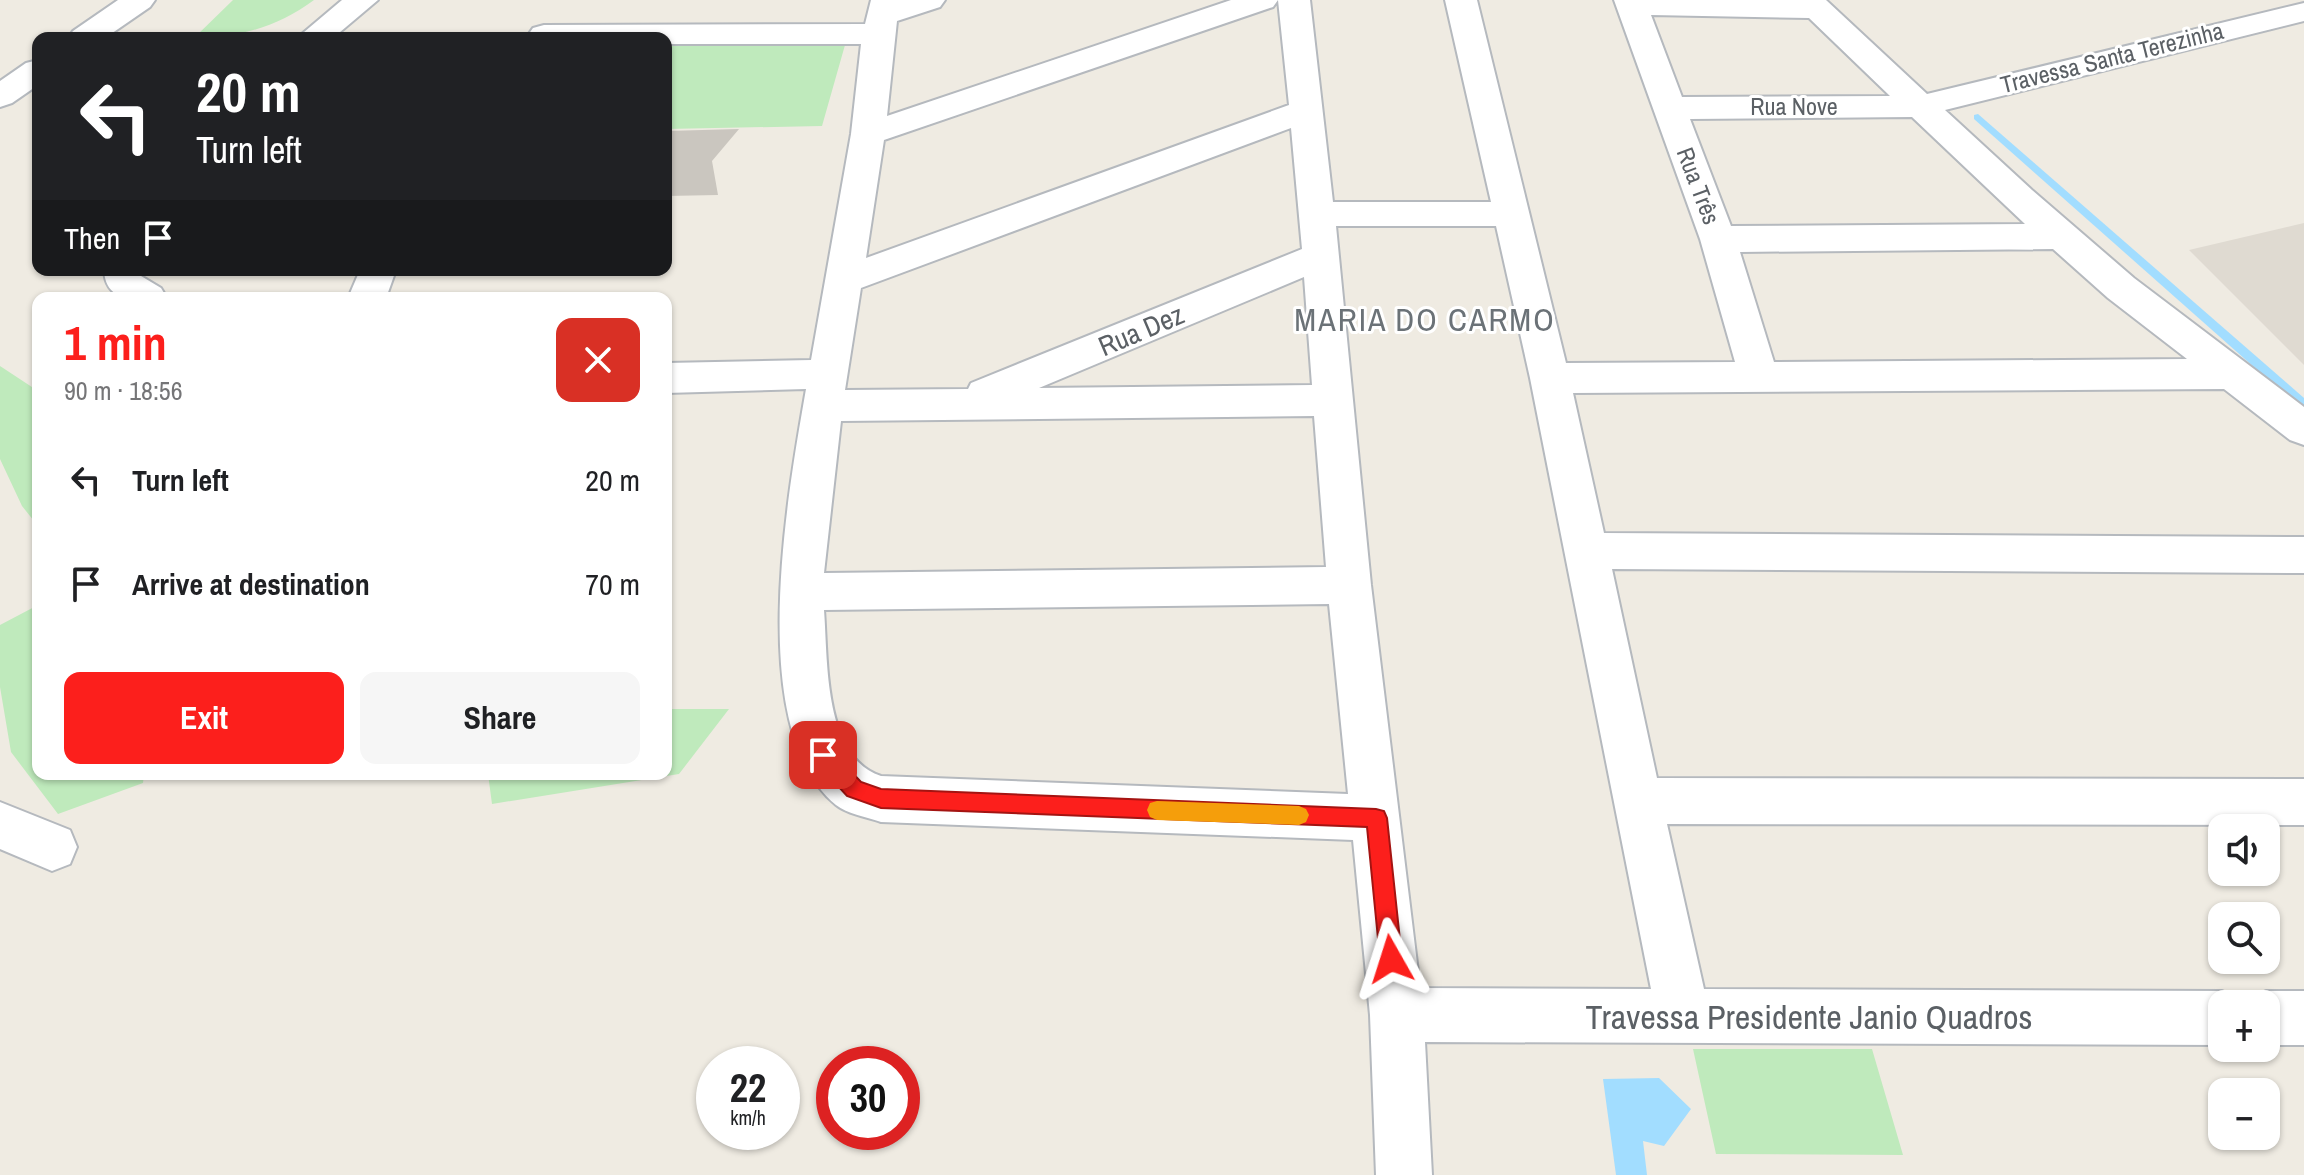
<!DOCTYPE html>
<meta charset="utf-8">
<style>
body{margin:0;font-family:"Archivo Narrow",sans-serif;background:#f6f6f6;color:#202124;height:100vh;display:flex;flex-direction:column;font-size:30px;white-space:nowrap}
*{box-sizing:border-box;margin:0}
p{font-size:26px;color:#757577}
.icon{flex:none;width:44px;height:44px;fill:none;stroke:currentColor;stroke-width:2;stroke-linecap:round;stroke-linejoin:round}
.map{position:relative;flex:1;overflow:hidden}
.details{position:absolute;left:32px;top:292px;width:640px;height:488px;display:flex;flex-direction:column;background:#fff;border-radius:16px;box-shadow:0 2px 6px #0004}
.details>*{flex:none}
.guide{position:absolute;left:32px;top:32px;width:640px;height:244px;border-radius:16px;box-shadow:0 2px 6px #0004;background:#202124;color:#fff;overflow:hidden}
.controls{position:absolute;left:2208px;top:814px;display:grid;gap:16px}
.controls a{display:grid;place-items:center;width:72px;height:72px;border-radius:16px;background:#fff;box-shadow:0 2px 6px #0004;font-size:40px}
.speed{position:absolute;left:696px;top:1046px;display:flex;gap:16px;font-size:40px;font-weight:700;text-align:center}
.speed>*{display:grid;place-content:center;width:104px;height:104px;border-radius:50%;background:#fff;box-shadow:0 2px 6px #0004;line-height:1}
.speed small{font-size:20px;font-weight:400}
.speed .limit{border:12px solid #d22;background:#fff;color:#111}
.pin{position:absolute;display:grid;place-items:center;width:68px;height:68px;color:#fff;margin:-34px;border-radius:16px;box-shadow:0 4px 12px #0006}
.me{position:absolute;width:88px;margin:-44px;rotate:354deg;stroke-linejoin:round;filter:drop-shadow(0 0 6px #0008)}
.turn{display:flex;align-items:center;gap:28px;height:168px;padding:0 32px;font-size:36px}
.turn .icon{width:104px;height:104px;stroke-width:2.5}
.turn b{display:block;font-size:56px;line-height:68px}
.then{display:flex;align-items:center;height:76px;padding:0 32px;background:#0003;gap:16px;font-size:30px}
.round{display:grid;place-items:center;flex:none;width:84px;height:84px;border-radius:16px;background:#f6f6f6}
.summary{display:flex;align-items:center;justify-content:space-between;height:136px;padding:0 32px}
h1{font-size:48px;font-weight:700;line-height:60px;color:#fc1f1c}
.button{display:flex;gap:16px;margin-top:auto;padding:16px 32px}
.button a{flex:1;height:92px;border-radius:16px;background:#fc1f1c;color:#fff;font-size:32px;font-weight:700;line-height:92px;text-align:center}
.button a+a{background:#f6f6f6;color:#202124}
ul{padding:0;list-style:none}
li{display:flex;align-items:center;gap:24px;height:104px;padding:0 32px}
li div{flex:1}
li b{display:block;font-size:30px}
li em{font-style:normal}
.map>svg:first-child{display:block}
.education{fill:#dfdad1}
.green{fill:#bfeabc}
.water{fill:#a2ddff}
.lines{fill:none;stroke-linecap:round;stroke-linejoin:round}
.stream{fill:#a2ddff;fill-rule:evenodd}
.building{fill:#cac6bf}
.minor-casing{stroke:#b5b9be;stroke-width:4}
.minor{fill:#fff;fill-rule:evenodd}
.route{fill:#fc1f1c;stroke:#a41412;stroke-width:2}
.slow{fill:#f59e0b}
.labels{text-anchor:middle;stroke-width:6;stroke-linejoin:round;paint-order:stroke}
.far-street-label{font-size:24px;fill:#5b6065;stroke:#fff}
.street-label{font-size:28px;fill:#5b6065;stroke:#fff}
.quarter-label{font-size:32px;letter-spacing:2px;fill:#6b7277;stroke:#fff}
.near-street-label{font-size:34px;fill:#5b6065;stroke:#fff}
</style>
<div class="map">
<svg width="2304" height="1175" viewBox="0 0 2304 1175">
<rect width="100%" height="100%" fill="#efebe2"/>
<path class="education" d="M2304 223V365L2189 250Z"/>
<path class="green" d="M233 0H314C278 27 237 38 194 38Z
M666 45H845L822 126 666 129Z
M0 366 38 391V526L22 506 0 459Z
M38 605V774H144L143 783 58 814 11 752 0 687V625Z
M666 709H729L679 774 492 804 488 774H666Z
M1693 1049H1872L1903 1155 1716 1154Z"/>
<path class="water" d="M1659 1078 1691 1109 1664 1146 1643 1141 1647 1175H1616L1603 1079Z"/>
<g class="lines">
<path class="stream" d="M1978 114 2304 398V410L2300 408 1974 119V115Z"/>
</g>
<path class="building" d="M739 129 712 161 718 195 666 196V131Z"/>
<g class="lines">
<defs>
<path id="minor" d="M118 0H155L150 7 105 38H68L73 31Z
M342 0H378L333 38H297Z
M871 0H945L940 7 897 21 887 116 1231 0H1278L1273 7 884 140 866 258 1289 105 1278 0H1310L1333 202H1491L1445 0H1477L1566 363 1735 362 1700 239 1614 0H1826L1927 94 2304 3V21L1945 110 2032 190 2134 278 2304 407V445L2290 440 2224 389 1573 393 1604 533 2304 537V573L1612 569 1657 778 2304 779V825L1667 824 1704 989 2222 991 2241 999 2243 1004H2222V1045L1425 1042 1432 1175H1376L1370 1015 1353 840 881 822C867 817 847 814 836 805 744 730 788 493 806 389L666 393V363L811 360 851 134 861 44H666V38H530L528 35 533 28 544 25 865 24ZM1651 15 1809 18 1890 96 1682 97ZM1912 117 2025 224 1731 226 1690 119ZM1291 128 1302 249 971 383 968 389 845 390 861 288ZM1336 226H1496L1530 378 1651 989 1420 988 1371 585ZM2053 249 2108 298 2187 359 1774 362 1740 252ZM1304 277 1312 385 1039 388ZM1314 416 1326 567 824 573 841 421ZM1329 604 1348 794 881 776C823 757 828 660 824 610Z
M38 60V85L12 103 0 107V81L26 63Z
M104 270H140L141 276 161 288 167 298C139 298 106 306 104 270Z
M360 270H396L386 298H348Z
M0 802 70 830 77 847 70 864 52 871 0 849Z
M2266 991H2304V1045H2266V1004H2245L2247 999Z"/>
</defs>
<use href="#minor" class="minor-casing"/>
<use href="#minor" class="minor"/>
</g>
<path class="route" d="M823 746 830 749 861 782 881 789 1376 809 1384 811 1387 818 1402 959 1398 966 1391 969 1383 966 1380 959 1367 827 881 808 847 796 816 762 813 755 816 749Z"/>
<path class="slow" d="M1157 801 1299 806 1306 809 1309 815 1306 822 1299 825 1157 820 1150 817 1147 810 1150 803Z"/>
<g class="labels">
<g class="far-street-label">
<text transform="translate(2112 58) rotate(-14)" y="8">Travessa Santa Terezinha</text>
<text x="1794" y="115">Rua Nove</text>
<text transform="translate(1698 186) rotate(69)" y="8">Rua Três</text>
</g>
<g class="street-label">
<text transform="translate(1141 330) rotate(-23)" y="10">Rua Dez</text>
</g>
<g class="quarter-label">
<text x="1425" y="331">MARIA DO CARMO</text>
</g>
<g class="near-street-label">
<text x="1809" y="1029">Travessa Presidente Janio Quadros</text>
</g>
</g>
</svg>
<div class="controls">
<a><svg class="icon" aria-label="sound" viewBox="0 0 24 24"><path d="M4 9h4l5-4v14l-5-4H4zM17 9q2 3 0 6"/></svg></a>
<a><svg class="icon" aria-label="search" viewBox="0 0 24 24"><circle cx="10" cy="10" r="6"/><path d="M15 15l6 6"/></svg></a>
<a>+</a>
<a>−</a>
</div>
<div class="speed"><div>22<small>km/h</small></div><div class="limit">30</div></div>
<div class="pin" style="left:823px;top:755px;background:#d93025"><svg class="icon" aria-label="arrive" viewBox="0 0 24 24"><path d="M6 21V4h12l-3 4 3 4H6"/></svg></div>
<svg class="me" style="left:1391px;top:959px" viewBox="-20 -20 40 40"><path d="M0-17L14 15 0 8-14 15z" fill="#fc1f1c" stroke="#fff" stroke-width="4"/></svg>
<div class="guide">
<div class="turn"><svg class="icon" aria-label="left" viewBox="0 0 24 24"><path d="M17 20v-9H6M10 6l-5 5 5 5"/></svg><div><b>20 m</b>Turn left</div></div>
<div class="then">Then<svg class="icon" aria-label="arrive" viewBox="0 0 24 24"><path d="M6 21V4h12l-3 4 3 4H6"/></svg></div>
</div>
<section class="details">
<div class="summary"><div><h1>1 min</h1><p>90 m · 18:56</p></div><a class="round" style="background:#d93025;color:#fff"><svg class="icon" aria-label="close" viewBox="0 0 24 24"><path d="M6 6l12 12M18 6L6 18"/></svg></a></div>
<ul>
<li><svg class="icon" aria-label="left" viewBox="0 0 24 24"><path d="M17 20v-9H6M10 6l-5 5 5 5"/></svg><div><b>Turn left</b></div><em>20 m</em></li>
<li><svg class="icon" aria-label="arrive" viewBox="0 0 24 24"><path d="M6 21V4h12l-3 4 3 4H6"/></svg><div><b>Arrive at destination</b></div><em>70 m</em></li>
</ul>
<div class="button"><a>Exit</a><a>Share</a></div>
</section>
</div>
